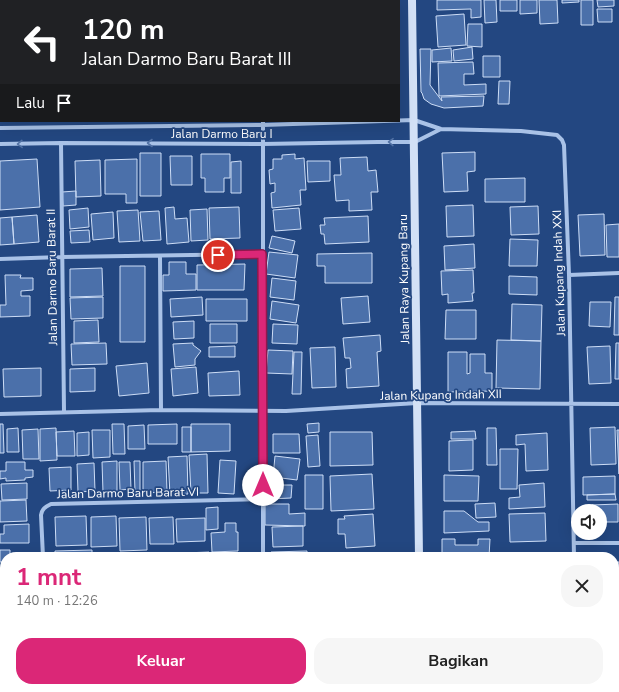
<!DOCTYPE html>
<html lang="id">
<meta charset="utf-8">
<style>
body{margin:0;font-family:"Nunito Sans",sans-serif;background:#f6f6f6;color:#222;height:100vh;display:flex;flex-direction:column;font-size:15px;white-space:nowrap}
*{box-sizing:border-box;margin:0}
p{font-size:13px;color:#767676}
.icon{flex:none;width:22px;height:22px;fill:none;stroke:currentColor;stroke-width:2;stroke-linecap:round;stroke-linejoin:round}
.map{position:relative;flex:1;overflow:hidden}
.details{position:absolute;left:0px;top:552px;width:619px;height:140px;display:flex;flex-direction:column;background:#fff;border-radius:16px 16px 0 0;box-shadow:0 4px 16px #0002}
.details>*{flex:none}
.guide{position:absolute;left:0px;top:0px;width:400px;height:122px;box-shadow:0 4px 16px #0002;background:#202124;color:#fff;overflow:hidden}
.fabs{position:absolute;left:571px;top:504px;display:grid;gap:8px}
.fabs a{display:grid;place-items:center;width:36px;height:36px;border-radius:50%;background:#fff;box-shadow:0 4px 16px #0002;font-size:20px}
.pin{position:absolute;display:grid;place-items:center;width:34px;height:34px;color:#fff;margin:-17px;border:2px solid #fff;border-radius:50%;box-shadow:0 1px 4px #0007}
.me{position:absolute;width:44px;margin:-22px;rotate:0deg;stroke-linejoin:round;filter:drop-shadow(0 0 3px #0008)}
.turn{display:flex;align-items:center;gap:14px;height:84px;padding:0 16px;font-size:18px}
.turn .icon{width:52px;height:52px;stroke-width:2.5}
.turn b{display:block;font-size:28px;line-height:34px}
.then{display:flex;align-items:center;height:38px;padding:0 16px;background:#0003;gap:8px;font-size:15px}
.round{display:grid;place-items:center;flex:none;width:42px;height:42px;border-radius:16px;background:#f6f6f6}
.headline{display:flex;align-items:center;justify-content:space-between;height:68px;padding:0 16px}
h1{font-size:24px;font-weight:700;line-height:30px;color:#db2777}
.button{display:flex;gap:8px;margin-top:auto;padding:8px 16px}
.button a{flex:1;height:46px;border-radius:16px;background:#db2777;color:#fff;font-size:16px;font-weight:700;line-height:46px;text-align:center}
.button a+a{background:#f6f6f6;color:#222}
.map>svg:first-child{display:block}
.building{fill:#4b70aa;stroke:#cdddf6}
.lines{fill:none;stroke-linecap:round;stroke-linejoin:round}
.street{stroke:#a9c2e7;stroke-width:4}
.secondary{stroke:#d3e1f6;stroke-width:8}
.oneway{stroke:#5272a5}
.route-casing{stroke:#8e194d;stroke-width:10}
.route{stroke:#db2777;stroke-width:7}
.labels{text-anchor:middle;stroke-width:3.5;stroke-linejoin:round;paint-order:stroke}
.street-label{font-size:12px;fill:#fff;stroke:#234781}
</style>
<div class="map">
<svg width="619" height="692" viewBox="0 0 619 692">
<rect width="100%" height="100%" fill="#234781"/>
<path class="building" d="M207 0H224L225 1H207Z
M273 0H298V1H273Z
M335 0H370V1H335Z
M437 0H481V17L471 18V9L437 10Z
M484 0H496L497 22 485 23Z
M500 0H517V11H500Z
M520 0H537V13L520 14Z
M539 0H557L558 23 540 24Z
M562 0H579V2L562 3Z
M581 0H593V25H581Z
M597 0H614V6L598 7Z
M597 9H612V22H598Z
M464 14 466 45 438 47 436 16Z
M468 24H482V47L467 46Z
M472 47 473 59 454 61 453 50Z
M451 48 452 61 432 62V50Z
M420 49H431L430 85 442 101 441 97 484 96 483 106 444 108 431 104 424 99 422 93 421 92Z
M483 56H500V77H483Z
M473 62 474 74H464V85L486 84V94L439 96 438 63Z
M499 81H510L509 104H498Z
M475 152V171L467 172 468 191 444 192 442 153Z
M140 153H161V196H140Z
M201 154H230V178H224V192H205V178H201Z
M295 154V159L304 158 306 190H300L301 205 272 208 271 193 275 192V183L270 184 269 170 273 169V159H282V155Z
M170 156H192V185H171Z
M367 157 368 171 376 170 378 192H371L372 210 349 211V200L336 201 334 175H341L340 158Z
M37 159 40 207 0 210V161Z
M137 159V203H126V194H105V160Z
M100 160 101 196 76 197 75 161Z
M241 161V193H231V162Z
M307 161H330V181L308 182Z
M525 178V202H485V179Z
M76 191V205L63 206 62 192Z
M473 205 474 236 447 237 446 206Z
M538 206 539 234 511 235 510 207Z
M174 207 175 219 187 218 189 242 167 244 165 208Z
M239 207 240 238 210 239 209 208Z
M88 208 89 227 70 229 69 210Z
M299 208 301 229 275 231 273 210Z
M207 209 208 240 191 241 190 210Z
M138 210 140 241 119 242 117 211Z
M159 211 161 240 143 241 140 212Z
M113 212 114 238 93 240 91 214Z
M604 214 605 255 580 256 578 215Z
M37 215 39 242 14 244 12 217Z
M368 216 369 242 325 244 324 234H321L320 225H325L324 218Z
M12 217 14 244 0 245V218Z
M619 224V257H607L606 225Z
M89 230 90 242 71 243 70 231Z
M272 236 295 241 292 253 269 248Z
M510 239 538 240 537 266H509Z
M474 244 475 268 445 270 444 246Z
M269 252 298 255 295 278 266 274Z
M372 253V283H325V266H317V254Z
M169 262H186V274H196V290L163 291V275H169Z
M245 264 244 290H197V265Z
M120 266H145V342H120Z
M102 268 103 296 70 297V269Z
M473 270 474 293H472L473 301 448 303V294L442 295 441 271Z
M5 275H21L20 278H33V290L21 291V296H30V316L0 317V305H6Z
M509 276 537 277V295L509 294Z
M272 278 296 281 294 300 270 297Z
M368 296 370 322 343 324 341 298Z
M103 297V318L71 319 70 298Z
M202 297 203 315 171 317 170 299Z
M615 297H619V335H614Z
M206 299H247V321H206Z
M272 301 299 305 296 323 270 319Z
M590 302H611L610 327 589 326Z
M512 304 542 305 541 341 511 340Z
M446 310H476V339H445Z
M98 320 99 342 74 343V321Z
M194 321V338L174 339 173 322Z
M210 324H237V343H210Z
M273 324 298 325 297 344 272 343Z
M380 335 381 351 377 352 379 386 347 388 346 369 351 368 350 358H345L343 338Z
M497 340 541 341 540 389 496 388Z
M106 343 107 364 72 365 71 344Z
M193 343V345L201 351 195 359V365L175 367 173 344Z
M616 343H619V379H615Z
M235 346V357H209V347Z
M610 346 611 383 589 384 587 347Z
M335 347 336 387 312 388 310 348Z
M268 350 293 351 292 374 266 373Z
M294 352H302L301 394H292Z
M448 352H467V374L470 373V354H485V373H492V391L448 392Z
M147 363 149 393 119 396 116 366Z
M196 367 198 393 173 396 171 369Z
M41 368V396L4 397 3 369Z
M95 368V391L70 392V369Z
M239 371 240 395 209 396 208 373Z
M319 423V432L308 433 307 424Z
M0 424H3L4 453H0Z
M112 424H124L125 454H113Z
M177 424V444H148V425Z
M191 424H230V451L191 452Z
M144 425 145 449H128V426Z
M182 427H191V452H182Z
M615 427 616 464 591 465 590 428Z
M18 428 19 452H7V429Z
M56 428 57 460 40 461V429Z
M487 428H496L497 465H487Z
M38 429 39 459H23L22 430Z
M92 430H110V457L93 458Z
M617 430H619V474Z
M74 431 75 456H57L56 432Z
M475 431 476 439H451V432Z
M89 432V455L77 456V433Z
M330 432H372L373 465 330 466Z
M547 433 548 470 526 471 525 444 516 445V435Z
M273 434H299L300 453H273Z
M318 435 320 466 308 467 306 436Z
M473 440V470L449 471V441Z
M500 449H518L517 489H500Z
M207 454 208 493H191L189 455Z
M187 456 188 494 170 495 168 457Z
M275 456 300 459 297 480 273 477Z
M220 460 236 461 234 494 218 493Z
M117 461V492H103L102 462Z
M134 461H140V491L135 492Z
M166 461 167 492 143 493V462Z
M6 462H25V470H33V477L25 478V480L6 481V478L0 479V471H6Z
M119 462H130L131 489 120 490Z
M94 463 95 491 78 492 77 464Z
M71 467V490L50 491 49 468Z
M372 474 374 509 331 511 330 476Z
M305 475H323V509H305Z
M444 475 479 476 478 501H444Z
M615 476V494L583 495V477Z
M27 483V499L2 500 1 484Z
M544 483 545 507 509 509V498L520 497 519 485Z
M269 485H292L291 498 269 499Z
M615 494 616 500H587V495Z
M26 500 27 521 0 522V501Z
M495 503 496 517 476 518 475 504Z
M265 504H289V514L305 513V526L265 525Z
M618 504V522H600V511H592V505Z
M218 507V529L206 530V508Z
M444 511H464L478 522H489V531L444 533Z
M545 513 546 541 510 542 509 514Z
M373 514 375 546 346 548 345 534H338V519H345L344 516Z
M86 516 87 545 56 546 55 517Z
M116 516 117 546 91 547V517Z
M146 517 147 550 120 551 119 518Z
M173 517 174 544H150L149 518Z
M205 518V541L177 542 176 519Z
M225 523H236V532H238V551L212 552 211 533 225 532Z
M29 524V543H0V534H4V525Z
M303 526V546L273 547 272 527Z
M442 539H455V545H478V539H490L489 557H442Z
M0 550H10V557H5V562H0Z
M92 550V557H55V551Z
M307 551V557H271V552Z
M209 552V557H184V553Z
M547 553 548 557H518V555Z
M513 555V557H497V556Z
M354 556H379V557H323Z
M614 562H619V574H615Z
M0 570H5V589H0Z
M618 576 619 595 614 596V577Z
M5 593V612H1V594Z
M617 599 618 620H614V600Z
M1 622H5V633L1 634Z
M614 624H619V645H614Z
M0 672H5V684H0Z
M614 674H619V688L588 687H614Z
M6 687H32V692H6Z
M94 687H115V690L94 691Z
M276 687H307V688L276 689Z
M330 687H375V689L331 690Z
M451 687H484V692H451Z
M509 687H550V692H508Z
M141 688 142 692H121V689Z
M154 688H172V692H154Z
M200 688 201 692H177V689Z
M592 689 619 690V692H592Z
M233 690V692H207V691Z
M376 691V692H340Z"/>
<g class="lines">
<path class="street" d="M14 0 15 1
M263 0V1
M0 6H1
M263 121V557
M0 128 263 125 414 120 441 129 521 131 557 135 562 140 564 145 569 275 574 557
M61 143 64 411
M0 144 61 143 262 144 378 142H415L441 129
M160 256 161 410
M0 259 62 257 262 254
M569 275 619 273
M0 414 161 410 286 411 417 403 619 404
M574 543H619
M43 557 41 515C42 509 45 507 51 504L263 499
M45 687V692
M575 687V692
M263 692V687"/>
<path class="secondary" d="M412 0 419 557
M420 687V692"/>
</g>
<defs><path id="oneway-chevron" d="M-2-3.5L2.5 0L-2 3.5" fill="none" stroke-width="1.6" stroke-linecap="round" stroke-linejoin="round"/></defs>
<g class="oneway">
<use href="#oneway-chevron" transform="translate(391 142) rotate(-179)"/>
<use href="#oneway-chevron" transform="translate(150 143) rotate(-180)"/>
<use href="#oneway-chevron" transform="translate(20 144) rotate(178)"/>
</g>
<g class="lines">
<defs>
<path id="route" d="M218 255 262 254 263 485"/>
</defs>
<use href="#route" class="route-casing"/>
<use href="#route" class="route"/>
</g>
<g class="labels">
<g class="street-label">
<text x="222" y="138">Jalan Darmo Baru I</text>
<text transform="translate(559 273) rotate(-92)" y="4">Jalan Kupang Indah XXI</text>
<text transform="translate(52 277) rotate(-91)" y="4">Jalan Darmo Baru Barat II</text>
<text transform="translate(404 279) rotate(-91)" y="4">Jalan Raya Kupang Baru</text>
<text transform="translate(441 395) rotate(-1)" y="4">Jalan Kupang Indah XII</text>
<text transform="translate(128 493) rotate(-1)" y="4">Jalan Darmo Baru Barat VI</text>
</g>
</g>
</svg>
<div class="fabs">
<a><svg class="icon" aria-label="sound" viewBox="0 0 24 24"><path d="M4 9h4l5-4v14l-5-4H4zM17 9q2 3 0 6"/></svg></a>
</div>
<div class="pin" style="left:218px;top:255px;background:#d93025"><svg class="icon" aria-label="arrive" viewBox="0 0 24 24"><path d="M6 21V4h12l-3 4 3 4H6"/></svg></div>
<svg class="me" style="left:263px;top:485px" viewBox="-20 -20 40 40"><circle r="19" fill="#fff"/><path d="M0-13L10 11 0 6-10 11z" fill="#db2777"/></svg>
<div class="guide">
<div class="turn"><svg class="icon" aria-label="left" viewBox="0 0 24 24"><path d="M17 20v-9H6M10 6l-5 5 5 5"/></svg><div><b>120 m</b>Jalan Darmo Baru Barat III</div></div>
<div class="then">Lalu<svg class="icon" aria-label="arrive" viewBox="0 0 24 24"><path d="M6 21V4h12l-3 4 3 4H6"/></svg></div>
</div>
<section class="details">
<div class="headline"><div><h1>1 mnt</h1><p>140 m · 12:26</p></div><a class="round"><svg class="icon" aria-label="close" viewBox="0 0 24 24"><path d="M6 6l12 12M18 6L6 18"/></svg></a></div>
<div class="button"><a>Keluar</a><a>Bagikan</a></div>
</section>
</div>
